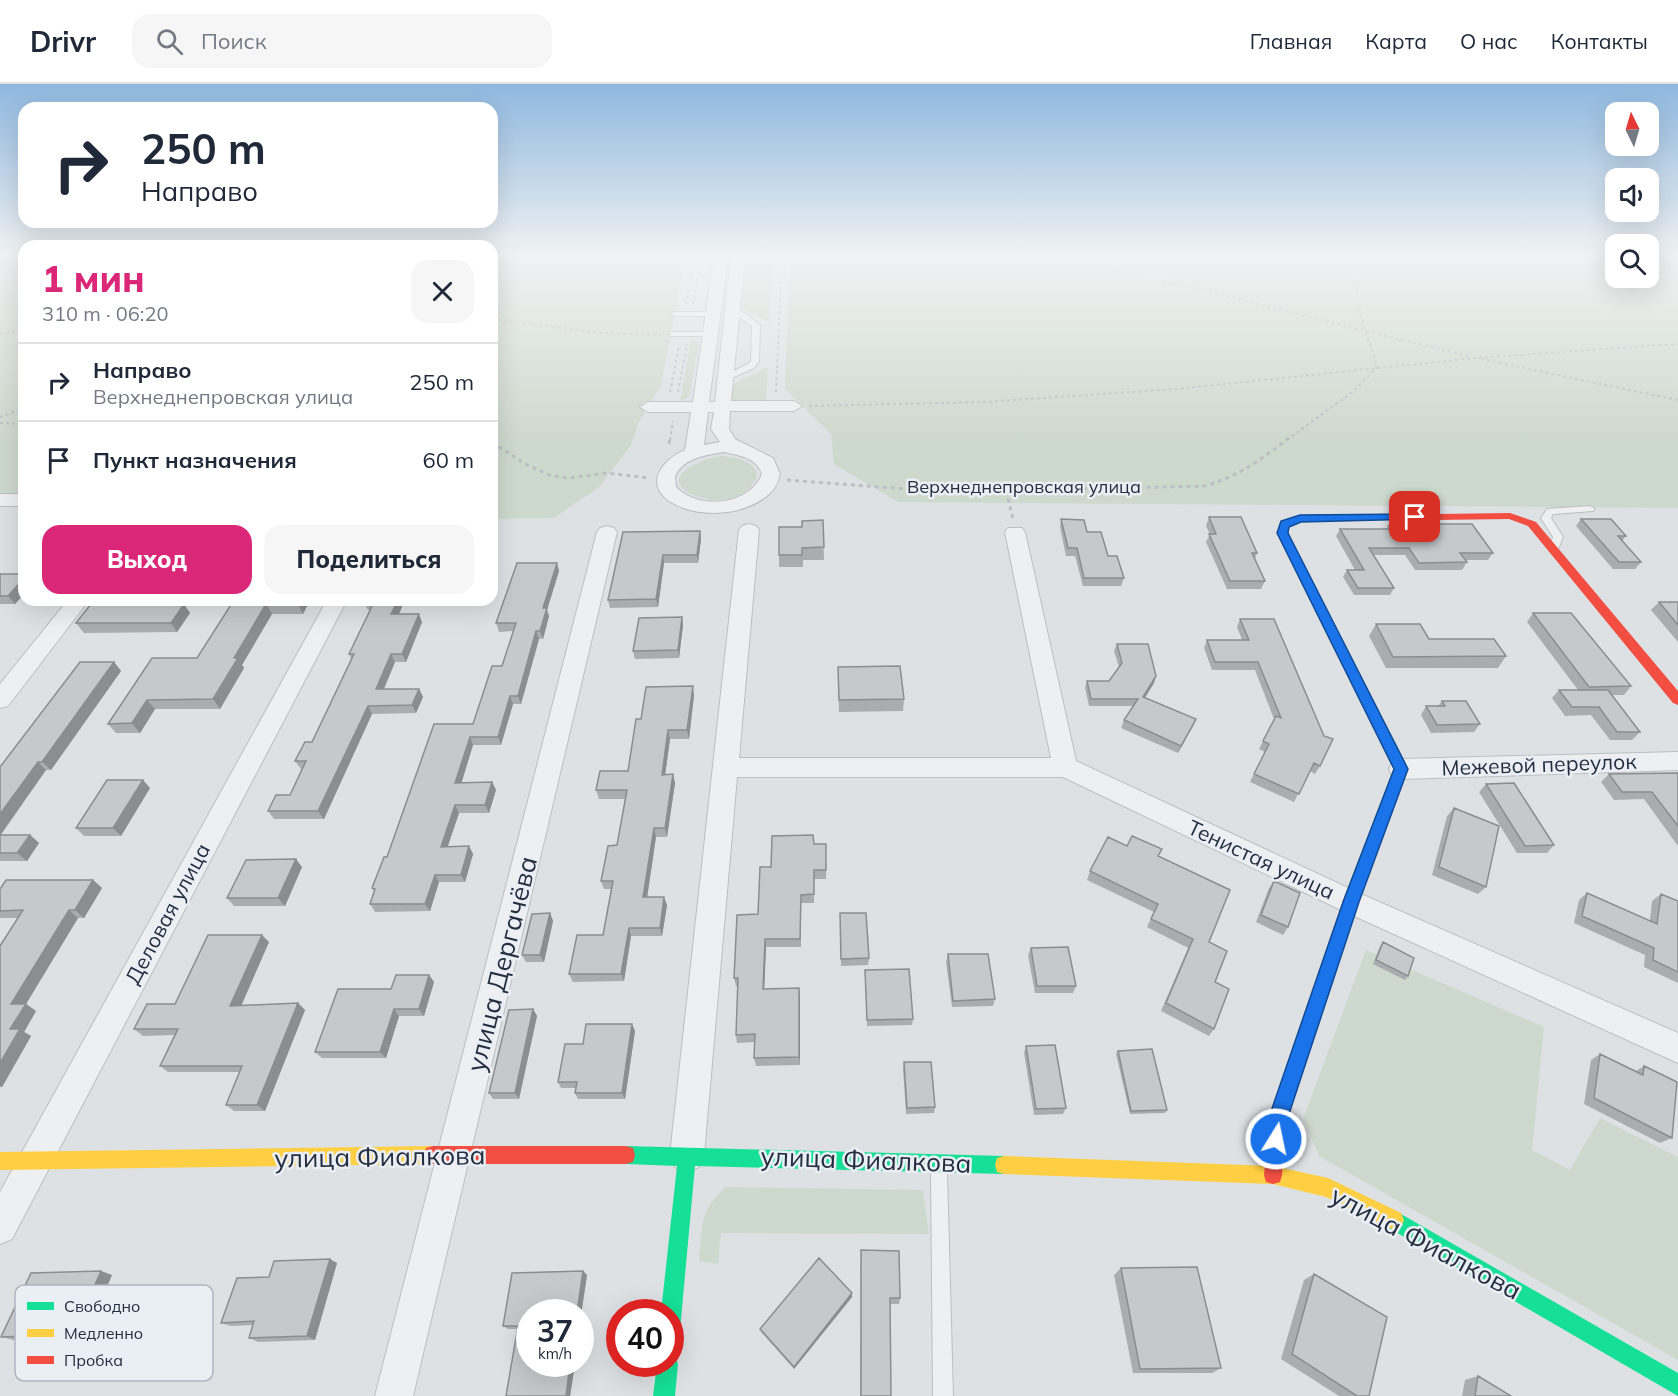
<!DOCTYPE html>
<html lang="ru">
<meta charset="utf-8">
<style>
body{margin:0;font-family:Mulish,sans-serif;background:#f6f6f7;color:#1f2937;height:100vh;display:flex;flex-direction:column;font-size:22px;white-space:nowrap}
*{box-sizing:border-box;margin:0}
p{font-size:20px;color:#747a83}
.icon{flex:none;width:33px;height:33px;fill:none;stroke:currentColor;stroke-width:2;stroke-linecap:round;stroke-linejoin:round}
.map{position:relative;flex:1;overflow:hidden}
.sheet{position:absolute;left:18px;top:156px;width:480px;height:366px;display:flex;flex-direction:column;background:#fff;border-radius:18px;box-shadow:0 6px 24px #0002}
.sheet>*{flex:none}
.top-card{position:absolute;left:18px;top:18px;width:480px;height:126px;border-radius:18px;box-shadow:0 6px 24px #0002;background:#fff;color:#1f2937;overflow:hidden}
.needle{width:39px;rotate:355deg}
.controls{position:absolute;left:1605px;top:18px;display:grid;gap:12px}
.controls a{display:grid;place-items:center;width:54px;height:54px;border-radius:12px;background:#fff;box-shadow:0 6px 24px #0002;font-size:30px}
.speed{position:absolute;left:516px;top:1215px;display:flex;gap:12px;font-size:30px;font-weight:700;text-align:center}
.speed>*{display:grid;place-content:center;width:78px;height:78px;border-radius:50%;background:#fff;box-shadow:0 6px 24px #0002;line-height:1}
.speed small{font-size:15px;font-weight:400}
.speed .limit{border:9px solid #d22;background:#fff;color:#111}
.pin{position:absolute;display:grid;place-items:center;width:51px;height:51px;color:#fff;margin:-26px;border-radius:12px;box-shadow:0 3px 9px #0006}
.me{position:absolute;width:66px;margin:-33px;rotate:10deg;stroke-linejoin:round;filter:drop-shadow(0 0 4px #0008)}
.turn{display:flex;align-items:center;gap:21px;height:126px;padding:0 24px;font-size:27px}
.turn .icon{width:78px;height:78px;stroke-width:2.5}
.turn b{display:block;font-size:42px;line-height:51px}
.round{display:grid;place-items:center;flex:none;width:63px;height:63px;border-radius:18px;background:#f6f6f7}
.summary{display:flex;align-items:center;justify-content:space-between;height:102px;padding:0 24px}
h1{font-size:36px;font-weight:800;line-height:45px;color:#db2777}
.action{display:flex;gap:12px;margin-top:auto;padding:12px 24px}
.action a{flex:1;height:69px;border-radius:18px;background:#db2777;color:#fff;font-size:24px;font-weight:800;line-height:69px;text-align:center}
.action a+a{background:#f6f6f7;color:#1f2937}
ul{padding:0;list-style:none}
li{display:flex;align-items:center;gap:18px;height:78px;padding:0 24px;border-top:2px solid #e0e1e3}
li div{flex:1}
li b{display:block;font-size:22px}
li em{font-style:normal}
header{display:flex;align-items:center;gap:36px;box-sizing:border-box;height:84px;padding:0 30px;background:#fff;border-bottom:2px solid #e0e1e3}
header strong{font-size:28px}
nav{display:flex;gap:33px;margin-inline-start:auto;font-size:21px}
.search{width:420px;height:54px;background:#f6f6f7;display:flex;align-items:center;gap:15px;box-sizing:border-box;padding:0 21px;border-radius:18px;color:#747a83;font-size:22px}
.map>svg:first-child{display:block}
.green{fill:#ced9cd}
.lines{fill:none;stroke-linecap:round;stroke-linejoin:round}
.lane-casing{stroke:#bcbfc2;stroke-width:2}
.street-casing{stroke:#bcbfc2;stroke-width:2}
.path-far1{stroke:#bdbfc4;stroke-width:2;stroke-dasharray:3 3;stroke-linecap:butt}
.path{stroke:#bdbfc4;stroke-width:3;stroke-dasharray:4 4;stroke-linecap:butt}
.lane{fill:#edeff1;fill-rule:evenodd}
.street{fill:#edeff1;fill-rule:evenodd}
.fast{fill:#16e098;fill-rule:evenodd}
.slow{fill:#ffcf43;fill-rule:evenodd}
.jam{fill:#f24e42;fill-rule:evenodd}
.wall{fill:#aaadaf}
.shaded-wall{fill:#8b8d8f}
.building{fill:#c6c9cc;stroke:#8b8d8f;stroke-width:1.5}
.route{fill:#1a73e8;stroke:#114b97;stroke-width:1.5}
.labels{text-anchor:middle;stroke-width:5;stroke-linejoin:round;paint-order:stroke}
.far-street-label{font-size:18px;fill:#242e3e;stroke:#eaeff5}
.street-label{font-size:21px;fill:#242e3e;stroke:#eaeff5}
.near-street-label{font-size:26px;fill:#242e3e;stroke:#eaeff5}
.key{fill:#eaeff5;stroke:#afb5be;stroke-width:1.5}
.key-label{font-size:16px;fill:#242e3e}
</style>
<header>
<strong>Drivr</strong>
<div class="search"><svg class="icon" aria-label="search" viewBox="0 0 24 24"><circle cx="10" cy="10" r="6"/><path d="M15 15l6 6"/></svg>Поиск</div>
<nav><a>Главная</a><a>Карта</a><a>О нас</a><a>Контакты</a></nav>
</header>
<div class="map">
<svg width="1678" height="1312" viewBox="0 0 1678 1312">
<rect width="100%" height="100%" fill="#dee1e4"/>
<path class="green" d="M0 173H24V412H0Z
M492 173H686L677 217 679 221 676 223 661 301 638 340 631 361 599 403 554 434 492 435Z
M744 173H774L770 238 739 223Z
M790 173H1615L1616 194H1648L1649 173H1678V424L898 418 834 380 831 350 785 305Z
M691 255 699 258 689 313 680 317Z
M768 283 766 318 738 319 730 314 732 301Z
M721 372C793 378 741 431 696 412 655 396 698 375 721 372Z
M1366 866 1544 943 1532 1066 1570 1086 1600 1034 1678 1073V1276L1319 1072 1303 1035Z
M726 1103 923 1106 929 1150 721 1149 718 1180 699 1177C702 1143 699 1127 726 1103Z"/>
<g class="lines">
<defs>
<path id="lane" d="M730 223H736L760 241 759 277 754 284 725 297H722V293L748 280 751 277 752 242 730 227Z
M673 228H713L717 230 713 232H676L672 230Z
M670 248H709L713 250 709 252H670Z
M1590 422 1595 425 1593 427 1553 430 1551 434 1563 453 1557 468H1551L1549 466 1553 453 1541 434 1547 425Z
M939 1080 945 1082 947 1088 953 1312H933L931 1088 933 1082Z"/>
<path id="street" d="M714 173H728L709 318H715L731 173H745L731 317H794L802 322 794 327H730L729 345 735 355 773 374 780 390C778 396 777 402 772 407 749 432 698 436 669 417 644 399 663 375 685 366L691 328H648L640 323 648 318H693ZM708 328H714L711 345 720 358 704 361ZM724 368C740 372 756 373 762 390 750 421 699 427 676 403L675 393C682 374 706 371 724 368Z
M0 410H24V422H0Z
M749 440 756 442 759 446 739 674H1051L1005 448 1008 444H1022L1025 448 1076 677 1361 810 1678 949V979L1341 826 1063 693H737L704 1071 699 1083 687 1088 675 1083 670 1071 739 446 742 442Z
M607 442 614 444 617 448 413 1312H375L597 448 600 444Z
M68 516H89L8 622 0 624V600Z
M327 516H347L12 1155 0 1160V1108Z
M1678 668V686L1401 695 1392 692 1389 685 1392 678 1401 675Z"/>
</defs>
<use href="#lane" class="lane-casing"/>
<use href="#street" class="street-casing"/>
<path class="path-far1" d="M1045 173 1116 185 1471 273
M686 220 695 173
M693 220 700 183
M492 235 603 249 661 251
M0 250 24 247
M1481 275 1678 316
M670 308 679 262
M678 308 687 260
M776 308 782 173
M809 322 984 318 1176 305 1476 274 1678 260
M0 333 24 324
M0 339 24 340
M670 356 673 337
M1287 356 1355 306 1377 283 1360 229 1352 173"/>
<path class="path" d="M492 358 525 380 552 392 569 394 607 389 649 394
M669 360 670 354
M787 396 947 408 1204 402C1238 393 1262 375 1289 354
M1006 407 1013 435"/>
<use href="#lane" class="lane"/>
<use href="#street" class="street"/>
<path class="fast" d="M1437 430 1442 433 1441 435 1301 437 1290 441 1287 449 1408 685 1361 811 1358 816 1353 818 1348 816 1345 811 1394 685 1277 449 1281 437 1300 431Z
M626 1062 1004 1072 1011 1074 1013 1081 1011 1088 1004 1090 695 1082 680 1246 677 1253 670 1256V1228H661L677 1082 626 1080 619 1078 617 1071 619 1064Z
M1394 1126 1678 1289V1312L1387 1143 1384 1136 1387 1129Z
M670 1271 675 1272 678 1280 675 1312H653L657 1280H670Z"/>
<path class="slow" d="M433 1062 440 1064 442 1071 440 1078 433 1080 0 1086V1068Z
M1004 1072 1273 1082 1328 1094 1401 1129 1404 1136 1401 1143 1394 1146 1326 1113 1273 1100 1004 1090 997 1088 995 1081 997 1074Z"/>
<path class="jam" d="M1510 429 1536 438 1678 607V621L1673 619 1528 442 1509 435 1437 436 1432 433 1437 430Z
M1353 804 1358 806 1361 811 1287 1037 1282 1091 1280 1098 1273 1100 1266 1098 1264 1091 1269 1037 1345 811 1348 806Z
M433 1062H626L633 1064 635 1071 633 1078 626 1080H433L426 1078 424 1071 426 1064Z"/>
</g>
<path class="wall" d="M1209 433 1257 469 1255 475 1265 497 1261 505H1227L1206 458 1210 450 1206 442Z
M1061 435 1087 448 1108 472 1124 494 1121 502H1083L1075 472H1066L1060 443Z
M1581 435 1626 452 1622 457 1641 478 1635 485H1613L1576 442Z
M823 436 824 476H803V483H779V471L802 443Z
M1391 436 1438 440 1493 469 1488 476H1465L1467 478 1462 486H1415L1405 471H1374L1394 504 1390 511H1354L1343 493 1347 486H1355L1336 452 1340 445H1388L1387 443Z
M700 447 701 455 698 479H664L658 523 610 524 608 516 623 448Z
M557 479 559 487 547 526 549 532 543 555H539L521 620H513L501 661H473L461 699 492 698 496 706 489 729H459L448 762H469L473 770 465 798H439L430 827 375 828 370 820 374 807 372 804 387 773 473 640 502 582 513 547 499 548 496 539Z
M0 490H24V510L15 520H0Z
M175 516 173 520 190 529 177 548 84 549 76 539 115 520Z
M234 516H310L303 530H272L242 581 244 584 220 625H155L140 649H116L108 640 197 574Z
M405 516 399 530 422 538 406 578H395L384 605H419L423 613 416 629 372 630 324 735H274L268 727 290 711 302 685H301L295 677 312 658 351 575 349 570 370 526H368L364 518Z
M1659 518H1678V558L1651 526Z
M1533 529 1631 602 1624 611H1612L1640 648 1632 656H1610L1591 631 1565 632 1552 614 1559 606H1578L1527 538Z
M682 533 683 541 679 574 635 575 633 567Z
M1240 535 1320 682 1315 690 1310 687 1294 718 1250 698 1265 668 1259 665 1274 635 1255 586H1212L1204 564 1207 556H1242L1237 543Z
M1376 540 1429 555 1506 572 1498 584H1386L1369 552Z
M1117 560 1154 599 1145 613 1196 635 1193 642 1178 669 1121 644 1124 636 1133 622H1089L1085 604 1087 597H1109L1119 583 1114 567Z
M114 578 121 587 51 686H46L1 751H30L39 759 27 777H0V683Z
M838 595 904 615 903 627 839 628Z
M694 611 689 655H670L665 691 675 699 667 753H656L647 813 667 821 662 852H631L624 897 573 898 569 890 603 851 611 805H604L601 797 617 761 625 715H599L596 706 628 687 641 635Z
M1442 617 1480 640 1474 648 1431 649 1421 631 1426 622H1438Z
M1678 689V762L1644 715 1614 716 1601 698 1609 690Z
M1486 700 1554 761 1547 769H1517L1479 708Z
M150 704 121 752H84L76 744Z
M1454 724 1486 803 1478 810 1432 791 1447 732Z
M814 760H826V795H814V819H801V863H766L764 905 799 904 800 981 756 982 754 974 755 958 737 959 736 951 738 902H736L734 894 758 830 771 783Z
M1127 762 1158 772 1209 858 1215 898 1214 945 1209 952 1161 927 1188 864 1147 843 1154 828 1087 796 1090 787Z
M302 783 285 822H234L227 814Z
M93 796 102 804 84 834H78L26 920 36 927 24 948 31 952 2 1003H0V862L18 834H0V805Z
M1274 797 1288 843 1283 851 1256 838 1269 804Z
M1587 809 1650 837 1652 817 1661 810 1678 817V899L1644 883 1645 871 1574 839 1579 816Z
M550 829 553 837 544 878H526L522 871Z
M840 829 869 874 868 881 841 882Z
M269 858 241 922 298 919 305 926 265 1027H234L226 1021 239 988H168L160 982 174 951 143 952 134 945 175 920Z
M1383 858 1408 892 1405 896 1373 880 1380 862Z
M1031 864 1076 902 1073 909H1035L1028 871Z
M948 870 995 915 993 922 952 923 946 878Z
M865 886 913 935 912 941 867 942Z
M429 891 434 898 424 932H399L386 974H322L315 968 391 905Z
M533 925 537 932 519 1015H493L489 1009Z
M632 940 635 947 625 1015H578L575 1009 576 1004H561L558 998 583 960Z
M1026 962 1066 1024 1063 1030 1034 1031 1024 969Z
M1118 967 1167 1026 1165 1029 1130 1030 1116 970Z
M1600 970 1636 987 1644 982 1672 1054 1660 1059 1584 1020 1591 976Z
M904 978 935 1023 934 1029 906 1030 903 985Z
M861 1166 900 1214 899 1220H890L891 1312H860Z
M337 1179 315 1256 258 1258 249 1254 253 1241 231 1242 221 1239 269 1193Z
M1121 1184 1221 1284 1212 1289H1133L1114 1191Z
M583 1187 587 1191 580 1238V1228H530V1280H575L570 1312H506L517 1245H508L503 1242 512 1189Z
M1314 1190 1357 1312H1339L1281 1275 1304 1196Z
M112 1191 85 1253 65 1254 60 1266 33 1267 20 1263 24 1256H14L1 1253Z
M852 1209V1213L794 1285 761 1248 760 1245Z
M1478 1292 1511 1312H1462L1465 1296Z"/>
<path class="shaded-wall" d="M700 447 701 455 698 479 697 471Z
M663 471 664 479 658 523 656 515Z
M557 479 559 487 547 526 549 532 543 555 540 547 543 524Z
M24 494V510L15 520 8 512Z
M162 516H175L166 530 159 520Z
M300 516H310L303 530 298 520Z
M398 516H405L395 539 391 530Z
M184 520 190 529 177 548 171 539Z
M266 520 272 530 242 581 244 584 220 625 213 615 234 574Z
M419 530 422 538 406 578 402 570Z
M682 533 683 541 679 574 678 566Z
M536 547 539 555 521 620 518 612Z
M391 570 395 578 380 614 376 605Z
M114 578 121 587 51 686 42 678Z
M1156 592 1154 599 1141 620 1143 613Z
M693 602 694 611 689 655 687 646Z
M419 605 423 613 416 629 412 621Z
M510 612 513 620 501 661 498 653Z
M147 616 155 625 140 649 132 639Z
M368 622 372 630 324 735 318 727Z
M1196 635 1193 642 1178 669 1181 662Z
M668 646 670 655 664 699 662 691Z
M470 653 473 661 459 707 455 699Z
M38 678 46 686 0 751V730Z
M673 690 675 699 667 753 665 744Z
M143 696 150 704 121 752 113 744Z
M492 698 496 706 489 729 485 721Z
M455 721 459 729 445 770 441 763Z
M654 744 656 753 646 821 643 813Z
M30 751 39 759 27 777 17 769Z
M469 762 473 770 465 798 461 791Z
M296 775 302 783 285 822 278 814Z
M435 791 439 798 430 827 425 820Z
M93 796 102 804 84 834 75 826Z
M664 813 667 821 662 852 660 844Z
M69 826 78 834 26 920 36 927 24 948 31 952 2 1003 0 1002V979L10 945 11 920Z
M550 829 553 837 544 878 540 871Z
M629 844 631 852 624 897 621 890Z
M262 851 269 858 238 929 230 922Z
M765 855 766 863 764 913 763 905Z
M429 891 434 898 424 932 419 925Z
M799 904 800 912V981L799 973Z
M298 919 305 926 265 1027 257 1021Z
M394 925 399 932 386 974 380 968Z
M533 925 537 932 519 1015 515 1009Z
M632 940 635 947 625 1015 622 1009Z
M330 1175 337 1179 315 1256 307 1252Z
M101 1187 112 1191 85 1253 73 1250Z
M583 1187 587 1191 580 1238V1228H577Z
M852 1209V1213L794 1285V1283Z
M53 1251 65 1254 60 1266 47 1263Z
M570 1280H575L570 1312H566Z"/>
<path class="building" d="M1209 433H1241L1257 469H1252L1265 497H1230L1209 450H1216Z
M1061 435 1084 436 1087 448H1101L1108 472H1117L1124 494H1084L1077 464H1068Z
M1434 435 1438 440H1472L1493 469H1460L1467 478 1419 479 1409 464H1369L1394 504H1358L1347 486H1364L1340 445H1397L1391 436Z
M1581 435H1611L1626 452H1618L1641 478H1619Z
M823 436 824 463 802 464V471H779V443H802V437Z
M700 447 697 471H663L656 515 608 516 623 448Z
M517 479H557L543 524H547L540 547H536L518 612H510L498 653H470L455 699 492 698 485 721H455L441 763 469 762 461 791H435L425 820H370L375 805 372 804 384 773H387L434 640H473L492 582H502L516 539H496Z
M0 490H24V494L8 512H0Z
M119 516H162L159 520H184L171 539H76L91 520H115Z
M234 516H300L298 520H266L234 574H238L213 615 147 616 132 639 108 640 152 574H197Z
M364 516H398L391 530H419L402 570H391L376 605H419L412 621 368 622 318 727H268L276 711H290L306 677H295L305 658H312L354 570H349L374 518H364Z
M1659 518H1678V541Z
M1533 529H1571L1631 602 1589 603Z
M682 533 678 566 633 567 639 534Z
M1240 535H1274L1324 652 1333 655 1320 682 1314 679 1299 710 1254 690 1269 660 1263 657 1276 632 1281 634 1258 578H1215L1207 556H1249Z
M1376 540H1420L1429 555H1494L1506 572 1393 573Z
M1117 560H1148L1156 592 1143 613 1196 635 1181 662 1124 636 1138 615H1091L1087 597H1109L1122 579Z
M80 578H114L42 678H38L0 730V683Z
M900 582 904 615 839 616 838 583Z
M693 602 687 646H668L662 691 673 690 665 744H654L643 813H664L660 844H629L621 890H569L577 851H603L613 797H601L608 762 617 761 627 706H596L600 687H628L636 635H641L646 603Z
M1559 606H1608L1640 648H1617L1599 623H1572Z
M1442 617H1466L1480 640 1437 641 1426 622H1445Z
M1678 689V742L1652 708H1622L1609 690Z
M107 696H143L113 744H76Z
M1514 699 1554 761 1525 762 1486 700Z
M1454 724 1499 742 1486 803 1439 783Z
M0 751H30L17 769H0Z
M813 751 814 760H826V786H814V810L801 811 800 855H765L763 905 799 904V973L754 974 755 950 736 951 738 894H734L737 831 758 830 760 783H771L772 752Z
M1132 752 1162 765 1158 772 1230 806 1209 858 1227 867 1215 898 1229 905 1214 945 1166 919 1193 855 1151 835 1158 820 1090 787 1108 753 1127 762Z
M296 775 278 814H227L246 776Z
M6 796H93L75 826H69L11 920H26L10 945H20L0 979V862L23 826 0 827V805Z
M1274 797 1300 809 1288 843 1261 831Z
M1587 809 1657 840 1661 810 1678 817V888L1653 876 1654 864 1582 832Z
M550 829 540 871H522L532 830Z
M840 829H866L869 874 841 875Z
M208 851H262L230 922 298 919 257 1021H226L242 982H160L178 945H134L147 920H175Z
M1383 858 1414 874 1408 892 1376 876Z
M1068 863 1076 902H1037L1031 864Z
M948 870H988L995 915 953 917Z
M909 885 913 935 867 936 865 886Z
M396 891H429L419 925H394L380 968H315L338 905H391Z
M533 925 515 1009H489L509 926Z
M586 940H632L622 1009H575L577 998H558L565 960H583Z
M1055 961 1066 1024 1036 1025 1026 962Z
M1152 965 1167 1026 1131 1027 1118 967Z
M1600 970 1643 991 1644 982 1677 998 1672 1054 1594 1014Z
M904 978H931L935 1023 907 1024Z
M861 1166 899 1167 900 1214H890L891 1312H861Z
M819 1174 852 1209 794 1283 760 1245Z
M330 1175 307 1252 249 1254 254 1237 221 1239 237 1194 269 1193 274 1177Z
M1197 1183 1221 1284 1140 1285 1121 1184Z
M101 1187 73 1250 53 1251 47 1263H20L25 1252 1 1253 31 1189Z
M583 1187 577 1228H530V1280H570L566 1312H506L518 1242H503L512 1189Z
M1314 1190 1387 1233 1369 1312H1357L1292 1270Z
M1478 1292 1511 1312H1475Z"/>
<linearGradient id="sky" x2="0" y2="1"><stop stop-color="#8fb8df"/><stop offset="0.48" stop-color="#f0f2f3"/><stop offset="1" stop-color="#f0f2f3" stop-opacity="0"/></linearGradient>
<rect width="1678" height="357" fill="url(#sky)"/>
<path class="route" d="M1415 430 1420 433 1419 435 1301 438 1289 443 1288 449 1408 685 1359 818 1287 1036 1283 1061 1276 1064 1269 1061 1267 1055 1268 1036 1343 818 1394 685 1277 449 1281 437 1300 431Z"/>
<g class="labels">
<g class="far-street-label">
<text x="1024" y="409">Верхнеднепровская улица</text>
</g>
<g class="street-label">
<text transform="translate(1539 681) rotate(-2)" y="7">Межевой переулок</text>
<text transform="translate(1261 776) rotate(25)" y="7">Тенистая улица</text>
<text transform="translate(168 830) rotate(-62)" y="7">Деловая улица</text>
</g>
<g class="near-street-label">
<text transform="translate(502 880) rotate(-76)" y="9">улица Дергачёва</text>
<text transform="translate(380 1073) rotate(-1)" y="9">улица Фиалкова</text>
<text transform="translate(866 1076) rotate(2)" y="9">улица Фиалкова</text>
<text transform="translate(1426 1159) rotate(28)" y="9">улица Фиалкова</text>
</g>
</g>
<rect x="15" y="1201" width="198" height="96" rx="9" class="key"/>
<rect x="27" y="1218" width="27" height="8" fill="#16e098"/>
<rect x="27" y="1245" width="27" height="8" fill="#ffcf43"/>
<rect x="27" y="1272" width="27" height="8" fill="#f24e42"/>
<g class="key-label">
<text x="64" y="1228">Свободно</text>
<text x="64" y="1255">Медленно</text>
<text x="64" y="1282">Пробка</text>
</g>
</svg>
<div class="controls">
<a><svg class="needle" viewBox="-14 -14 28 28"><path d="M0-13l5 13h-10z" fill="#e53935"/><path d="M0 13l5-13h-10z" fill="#747a83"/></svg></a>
<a><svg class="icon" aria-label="sound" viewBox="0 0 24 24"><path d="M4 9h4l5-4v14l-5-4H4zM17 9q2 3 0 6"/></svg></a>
<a><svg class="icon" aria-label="search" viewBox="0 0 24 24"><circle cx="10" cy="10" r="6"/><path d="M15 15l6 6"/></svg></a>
</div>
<div class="speed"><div>37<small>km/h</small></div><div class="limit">40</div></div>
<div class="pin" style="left:1415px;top:433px;background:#d93025"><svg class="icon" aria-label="arrive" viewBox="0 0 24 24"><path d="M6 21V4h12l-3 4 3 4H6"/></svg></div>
<svg class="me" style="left:1276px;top:1055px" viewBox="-20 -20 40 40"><circle r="17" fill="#1a73e8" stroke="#fff" stroke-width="3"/><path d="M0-11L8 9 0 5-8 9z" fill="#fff"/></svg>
<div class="top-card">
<div class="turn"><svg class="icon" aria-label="right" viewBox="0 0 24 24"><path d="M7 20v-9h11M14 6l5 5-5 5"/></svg><div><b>250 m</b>Направо</div></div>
</div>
<section class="sheet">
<div class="summary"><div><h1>1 мин</h1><p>310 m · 06:20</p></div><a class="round"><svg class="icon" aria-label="close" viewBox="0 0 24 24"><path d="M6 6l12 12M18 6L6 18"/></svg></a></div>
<ul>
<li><svg class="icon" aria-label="right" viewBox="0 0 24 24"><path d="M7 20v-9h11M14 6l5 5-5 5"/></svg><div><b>Направо</b><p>Верхнеднепровская улица</p></div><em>250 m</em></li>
<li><svg class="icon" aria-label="arrive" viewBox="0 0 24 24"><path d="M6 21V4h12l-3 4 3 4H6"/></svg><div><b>Пункт назначения</b></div><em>60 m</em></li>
</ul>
<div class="action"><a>Выход</a><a>Поделиться</a></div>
</section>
</div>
